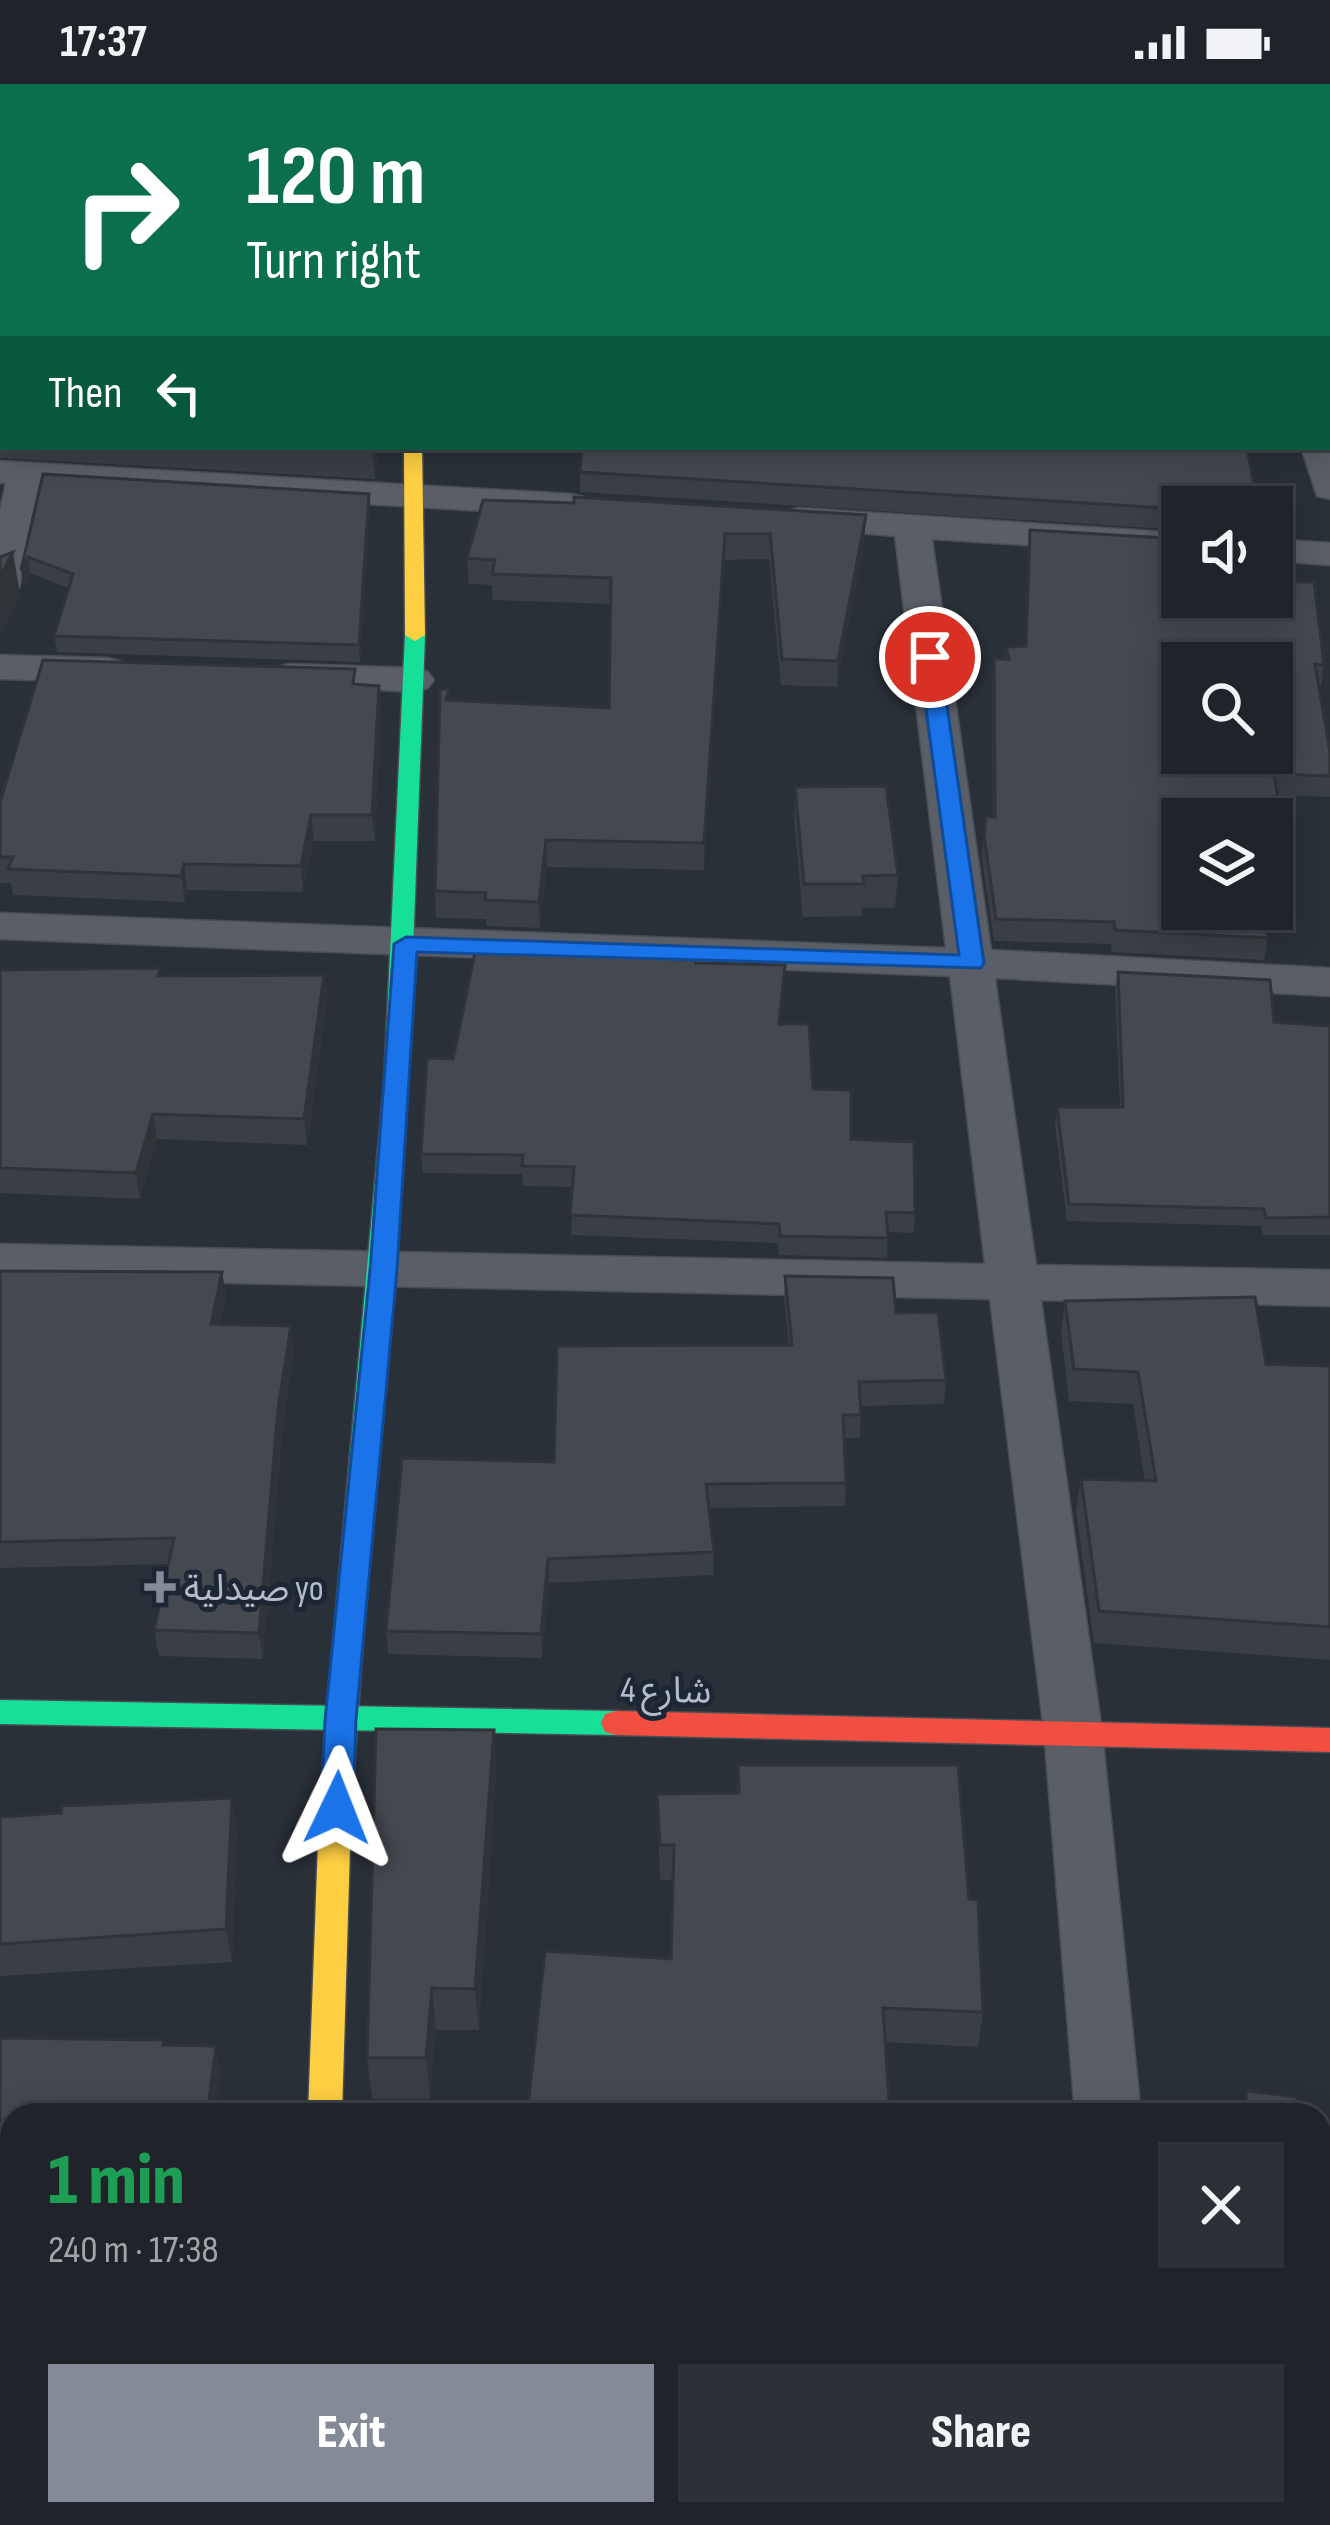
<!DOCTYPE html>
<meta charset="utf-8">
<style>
body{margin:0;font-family:"Sofia Sans Condensed","Noto Sans Arabic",sans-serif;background:#2d3036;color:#f1f3f6;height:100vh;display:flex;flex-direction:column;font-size:45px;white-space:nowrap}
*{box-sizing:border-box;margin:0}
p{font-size:39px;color:#a2a4a8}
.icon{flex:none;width:66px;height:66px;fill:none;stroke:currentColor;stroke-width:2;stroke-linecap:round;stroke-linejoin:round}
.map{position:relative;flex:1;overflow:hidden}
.drawer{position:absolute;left:0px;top:2019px;width:1332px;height:423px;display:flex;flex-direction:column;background:#20242a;border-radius:36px 36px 0 0;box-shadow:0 6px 30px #0003,0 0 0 3px #3d4147}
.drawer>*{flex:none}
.hud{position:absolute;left:0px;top:0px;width:1332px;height:366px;box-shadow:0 6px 30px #0003,0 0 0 3px #3d4147;background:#0b6e4f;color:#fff;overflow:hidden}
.buttons{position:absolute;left:1161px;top:402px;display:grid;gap:24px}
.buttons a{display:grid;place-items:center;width:132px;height:132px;border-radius:0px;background:#20242a;box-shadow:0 6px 30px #0003,0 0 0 3px #3d4147;font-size:60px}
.pin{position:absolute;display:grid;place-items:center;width:102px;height:102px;color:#fff;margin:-51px;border:6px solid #fff;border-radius:50%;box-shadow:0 3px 12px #0007}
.me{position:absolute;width:132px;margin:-66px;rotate:2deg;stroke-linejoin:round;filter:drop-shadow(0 0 9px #0008)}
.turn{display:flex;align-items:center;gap:42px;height:252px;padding:0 48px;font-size:54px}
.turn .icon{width:156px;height:156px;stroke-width:2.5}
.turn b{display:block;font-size:84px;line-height:102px}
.then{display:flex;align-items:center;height:114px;padding:0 48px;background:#0003;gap:24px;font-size:45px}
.round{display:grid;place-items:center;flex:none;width:126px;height:126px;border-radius:0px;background:#2d3036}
.overview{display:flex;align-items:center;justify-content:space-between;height:204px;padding:0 48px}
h1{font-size:72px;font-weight:800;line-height:90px;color:#1e9e55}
.action{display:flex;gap:24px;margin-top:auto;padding:24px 48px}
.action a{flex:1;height:138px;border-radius:0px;background:#848b96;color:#fff;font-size:48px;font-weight:800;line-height:138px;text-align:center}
.action a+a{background:#2d3036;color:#f1f3f6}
.status{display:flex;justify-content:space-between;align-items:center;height:84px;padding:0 60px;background:#20242a;direction:ltr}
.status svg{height:33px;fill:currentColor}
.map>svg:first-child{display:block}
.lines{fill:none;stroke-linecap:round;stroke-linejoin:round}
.street-casing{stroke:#484c53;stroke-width:3}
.fast-casing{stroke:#484c53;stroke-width:3}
.slow-casing{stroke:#484c53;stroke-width:3}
.jam-casing{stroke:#484c53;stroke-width:3}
.street{fill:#5a5e66;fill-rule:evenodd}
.fast{fill:#16e098;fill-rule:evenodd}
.slow{fill:#ffcf43;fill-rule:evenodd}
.jam{fill:#f24e42;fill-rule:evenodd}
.wall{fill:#3a3f45}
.shaded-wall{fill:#303338}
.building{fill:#444950;stroke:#303338;stroke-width:3;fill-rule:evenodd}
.route{fill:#1a73e8;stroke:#114b97;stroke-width:3}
.poi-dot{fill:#848b96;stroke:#1d2633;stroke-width:4.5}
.labels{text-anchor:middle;stroke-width:10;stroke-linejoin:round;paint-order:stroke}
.poi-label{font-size:36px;fill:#b4bcc9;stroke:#1d2633;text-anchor:start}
.street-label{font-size:36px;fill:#b4bcc9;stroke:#1d2633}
</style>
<div class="status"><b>17:37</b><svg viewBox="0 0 49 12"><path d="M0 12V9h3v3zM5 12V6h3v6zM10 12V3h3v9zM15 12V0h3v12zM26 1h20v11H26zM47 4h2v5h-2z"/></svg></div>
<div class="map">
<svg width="1330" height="2441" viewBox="0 0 1330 2441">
<rect width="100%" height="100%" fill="#2a3038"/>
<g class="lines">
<defs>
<path id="street" d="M133 0H163L132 3Z
M441 0H471L440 3Z
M831 0H861V3H831Z
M1192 0H1222L1223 3H1193Z
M0 66 3 67V85L0 84Z
M1329 129H1330V149H1329Z
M1329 355H1330V415L1317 412 1301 363H1329Z
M0 377 571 410 584 413 589 421 584 429 571 432 42 401 19 504 14 512 0 515V426L6 399H0Z
M799 424 1182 449V471L932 455 991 866 1330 884V912L995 894 1036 1181 1330 1186V1222L1041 1216 1102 1647 1141 2031H1075L1044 1647 990 1215 0 1194V1160L985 1180 950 892 0 855V829L946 864 895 452 786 443 780 435 786 427Z
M1272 455 1330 459V481L1272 477Z
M0 571 108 574 122 578 128 586 122 594 108 598 0 595Z
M289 580 414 584 428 588 434 596 428 604 414 608 275 600 269 592 275 584Z
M273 2430H345L344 2441H272Z
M1108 2430H1180L1181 2441H1109Z"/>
<path id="fast" d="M415 545 425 551 408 998 363 1557 359 1565 348 1569 337 1565 333 1557 384 998 405 551Z
M0 1616 616 1627 627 1630 631 1639 627 1648 616 1651 0 1640Z"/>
<path id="slow" d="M404 363H422L425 551 415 557 405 551Z
M348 1545 359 1549 363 1557 351 1731 342 2031H308L319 1731 333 1557 337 1549Z"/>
<path id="jam" d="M616 1627 1330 1644V1668L616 1651 605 1648 601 1639 605 1630Z"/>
</defs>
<use href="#street" class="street-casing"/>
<use href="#fast" class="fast-casing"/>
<use href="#slow" class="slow-casing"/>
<use href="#jam" class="jam-casing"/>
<use href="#street" class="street"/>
<use href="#fast" class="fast"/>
<use href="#slow" class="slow"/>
<use href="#jam" class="jam"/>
</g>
<path class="wall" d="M0 197H3V363H379L375 395 0 374Z
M580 388 1182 423V446L580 408Z
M43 390 370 426 360 578 57 568 54 552 68 504 30 489 24 502 21 486Z
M866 431 864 457 837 603 781 601 769 475 724 476 704 786 547 783 540 844 486 842V835L436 834 435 807 449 605V616L609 624 611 520 493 516 492 501 469 500 467 474Z
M1030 446 1324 581 1321 602H1319L1330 668V713L1278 711 1281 734 1278 752 1286 797 1283 819H1272V735H1182L1268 854 1264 876 1112 868 1111 860 994 857 982 774 986 732 993 733 992 596 994 575H1005L1006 563 1025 562Z
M356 600 379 602 381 627 375 757H314L303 808 187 806 185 818 13 811 11 799H0V718Z
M795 703 898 791 895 824H862V832L803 833 794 735Z
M535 870 696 879 784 900 780 940 813 1005 851 1055 915 1129 914 1149 888 1148 887 1174 779 1171 778 1159 571 1151 573 1103 523 1102 522 1090 423 1089 421 1070 453 975Z
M0 886 161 892 324 891 327 916 307 1061 157 1055 140 1115 0 1109Z
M1118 888 1274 938 1330 942V1151H1263L1261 1142 1067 1137 1055 1041 1057 1023H1120L1115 905Z
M0 1187 222 1188 226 1213 220 1240 291 1242 294 1268 282 1351 263 1575 159 1572 154 1546 168 1480 0 1484Z
M785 1192 896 1229 946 1296 944 1320 861 1322 860 1354H844L846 1399 845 1422 709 1424 714 1468 713 1491 549 1499 542 1574 388 1570 386 1547 554 1378 789 1261 784 1215Z
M1065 1217 1266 1280 1330 1282V1576L1094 1559 1076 1427 1081 1395 1145 1397 1133 1320 1069 1317 1061 1249Z
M494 1646 496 1689 479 1946H436L430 2015H372L367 1974Z
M738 1681 969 1815 983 1928 978 1963 885 1958 671 1875 673 1796H660L657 1710 737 1709Z
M0 1733 237 1746 232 1878 0 1892Z
M0 1954 165 1961 221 1988 216 2031H12V2073H0Z
M1246 2007 1298 2031H1242Z
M1320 2044 1330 2045V2123L1320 2122Z"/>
<path class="shaded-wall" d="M372 363H379L375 395Z
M369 410 370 426 360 578 359 561Z
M866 431 864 457 837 603 838 577Z
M725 450 724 476 704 786V759Z
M13 468 20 511 0 553V493Z
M28 473 30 489 24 502 21 486Z
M379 602 381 627 375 757 372 731Z
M311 731 314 757 303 808 301 782Z
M546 756 547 783 540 844 539 818Z
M184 780 187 806 185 818 181 792Z
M324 891 327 916 307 1061 304 1035Z
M153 1030 157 1055 140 1115 136 1089Z
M222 1188 226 1213 215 1266 211 1240Z
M291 1242 294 1268 282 1351 263 1575 259 1549 278 1325Z
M548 1475 549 1499 542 1574 541 1550Z
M494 1646 496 1689 479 1946 475 1905Z
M232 1714 237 1746 232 1878 226 1845Z
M432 1904 436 1946 430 2015 426 1974Z
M216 1962 221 1988 216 2031H207Z"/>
<path class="building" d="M0 197H3V332H0Z
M582 363H1247L1258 423H1182V425L580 388Z
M43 390 369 410 359 561 54 552 73 490 28 473 21 486Z
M574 413 866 431 838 577 782 575 770 450H725L704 759 546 756 539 818 485 816 486 809 435 807 440 605H449L446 616 609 624 611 494 492 490 495 476 467 474 483 416 574 419Z
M1030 446 1182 455V513H1272V498H1314L1324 581 1315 580 1330 668V692L1274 690 1281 734H1274L1286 797H1272V735H1182V825H1265L1268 854 1115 846 1114 838 996 835 984 752 986 732 995 733 994 575H1009L1006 563 1026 562ZM1182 579H1272V669H1182Z
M13 468 0 493V473Z
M43 576 355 585 353 600 379 602 372 731H311L301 782 184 780 181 792 8 785 13 773H0V718Z
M886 702 898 791 863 792 864 800H804L795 703Z
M477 859 535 861 534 870 697 873 696 879 785 881 779 940H809L813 1005 851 1006V1055L914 1058 915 1129 886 1128 888 1154 780 1152 779 1140 570 1131 574 1083 522 1082 523 1071 421 1070 427 974 453 975Z
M160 884 158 892 324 891 304 1035 153 1030 136 1089 0 1084V886Z
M1118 888 1270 896 1274 938 1330 942V1133L1266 1134 1264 1125 1069 1120 1057 1023H1123Z
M0 1187 222 1188 211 1240 291 1242 278 1325 259 1549 154 1546 174 1454 0 1458Z
M785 1192 893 1194 896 1229 938 1228 946 1296 859 1298 861 1331H843L846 1399 706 1400 714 1468 548 1475 541 1550 386 1547 402 1374 554 1378 557 1262 792 1261Z
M1255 1213 1266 1280 1330 1282V1543L1099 1527 1081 1395 1156 1397 1138 1288 1074 1285 1065 1217Z
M376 1645 494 1646 475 1905 432 1904 426 1974H367Z
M738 1681H958L969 1815 978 1816 983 1928 883 1924 890 2031H527L545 1867 671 1875 674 1761H660L657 1710 739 1709Z
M232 1714 226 1845 0 1860V1733L61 1729 62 1722Z
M0 1954 164 1956 163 1961 216 1962 207 2031H12V2048L0 2047Z
M1246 2007 1297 2013 1298 2031H1246Z
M1320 2044 1330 2045V2106H1320Z"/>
<path class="route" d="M930 567 940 573 984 879 981 884 417 868 397 1186 356 1636 353 1724 348 1733 337 1737 326 1733 321 1724 325 1636 370 1186 394 860 406 853 959 871 919 573Z"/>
<path class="poi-dot" d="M154 1485h12v12h12v12h-12v12h-12v-12h-12v-12h12z"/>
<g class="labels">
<g class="poi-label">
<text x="184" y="1516">صيدلية yo</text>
</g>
<g class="street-label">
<text transform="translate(666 1605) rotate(1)" y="13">شارع 4</text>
</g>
</g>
</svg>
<div class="buttons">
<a><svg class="icon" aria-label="sound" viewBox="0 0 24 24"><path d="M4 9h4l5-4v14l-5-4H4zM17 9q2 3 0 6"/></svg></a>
<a><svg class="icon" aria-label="search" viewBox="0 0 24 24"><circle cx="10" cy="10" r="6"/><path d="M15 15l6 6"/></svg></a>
<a><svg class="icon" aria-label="layers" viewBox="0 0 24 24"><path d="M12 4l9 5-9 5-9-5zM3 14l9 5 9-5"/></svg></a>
</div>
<div class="pin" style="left:930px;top:573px;background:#d93025"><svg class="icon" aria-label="arrive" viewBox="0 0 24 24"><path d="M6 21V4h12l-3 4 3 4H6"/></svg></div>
<svg class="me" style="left:337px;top:1724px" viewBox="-20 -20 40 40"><path d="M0-17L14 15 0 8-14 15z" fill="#1a73e8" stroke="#fff" stroke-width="4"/></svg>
<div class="hud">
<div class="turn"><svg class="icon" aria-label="right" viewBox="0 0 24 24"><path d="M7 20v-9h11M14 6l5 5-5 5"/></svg><div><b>120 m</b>Turn right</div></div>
<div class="then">Then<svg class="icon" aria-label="left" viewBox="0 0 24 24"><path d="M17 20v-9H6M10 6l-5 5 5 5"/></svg></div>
</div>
<section class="drawer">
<div class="overview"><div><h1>1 min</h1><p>240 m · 17:38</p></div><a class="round"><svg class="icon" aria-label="close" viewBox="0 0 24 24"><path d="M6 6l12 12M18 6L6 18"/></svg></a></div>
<div class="action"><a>Exit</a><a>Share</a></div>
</section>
</div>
